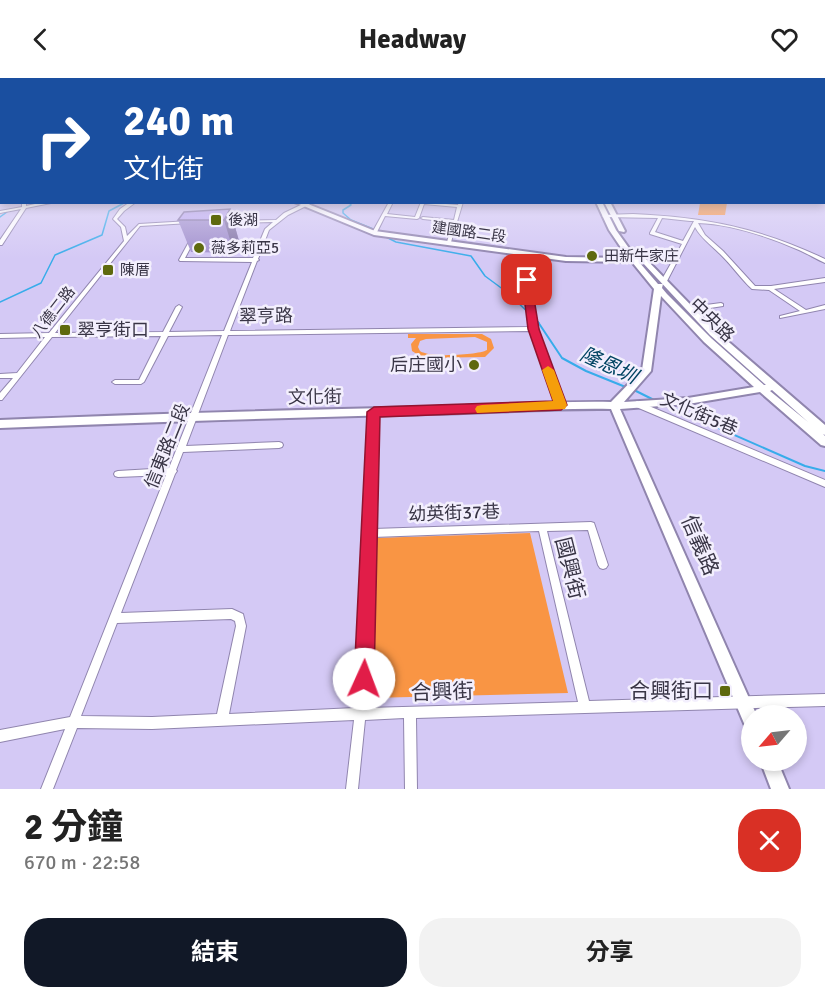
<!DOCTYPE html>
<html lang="zh-TW">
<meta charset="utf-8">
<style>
body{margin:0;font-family:Signika,"Noto Sans TC",sans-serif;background:#f2f2f2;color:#222;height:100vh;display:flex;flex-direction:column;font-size:22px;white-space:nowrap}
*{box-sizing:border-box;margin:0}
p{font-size:20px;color:#767676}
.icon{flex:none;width:33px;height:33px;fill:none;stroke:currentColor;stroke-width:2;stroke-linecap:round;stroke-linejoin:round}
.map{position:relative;height:711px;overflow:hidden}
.details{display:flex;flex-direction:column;background:#fff;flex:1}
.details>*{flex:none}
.guide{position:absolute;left:0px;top:0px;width:825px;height:126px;box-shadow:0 3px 9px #0003;background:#1a4fa0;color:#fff;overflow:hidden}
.needle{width:39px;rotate:242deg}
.fabs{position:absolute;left:741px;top:627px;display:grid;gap:12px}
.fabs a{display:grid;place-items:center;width:66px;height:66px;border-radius:50%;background:#fff;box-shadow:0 3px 9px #0003;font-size:30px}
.pin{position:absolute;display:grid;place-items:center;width:51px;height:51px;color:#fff;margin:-26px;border-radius:12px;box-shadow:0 3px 9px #0006}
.me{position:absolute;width:66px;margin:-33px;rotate:2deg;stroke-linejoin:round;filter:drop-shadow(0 0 4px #0008)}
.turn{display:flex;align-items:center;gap:21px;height:126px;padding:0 24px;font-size:27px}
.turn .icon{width:78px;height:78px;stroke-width:2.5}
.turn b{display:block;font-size:42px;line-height:51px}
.round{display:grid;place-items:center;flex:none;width:63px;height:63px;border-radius:24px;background:#f2f2f2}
.summary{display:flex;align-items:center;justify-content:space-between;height:102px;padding:0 24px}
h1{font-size:36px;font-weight:700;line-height:45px}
.cta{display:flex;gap:12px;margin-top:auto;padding:12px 24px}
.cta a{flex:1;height:69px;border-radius:24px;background:#111827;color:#fff;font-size:24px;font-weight:700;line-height:69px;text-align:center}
.cta a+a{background:#f2f2f2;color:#222}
header{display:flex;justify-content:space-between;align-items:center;height:78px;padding:0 24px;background:#fff;font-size:27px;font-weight:700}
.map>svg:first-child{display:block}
.green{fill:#f99544;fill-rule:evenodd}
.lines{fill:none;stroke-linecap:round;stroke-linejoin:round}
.stream-far1{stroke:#37acea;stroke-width:1.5}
.stream{stroke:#37acea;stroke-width:2}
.street-casing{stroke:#9085ae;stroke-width:2}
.secondary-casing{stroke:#9085ae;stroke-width:4}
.street{fill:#fff;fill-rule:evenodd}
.secondary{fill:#fff;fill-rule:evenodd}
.wall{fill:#a291ce}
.shaded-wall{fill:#8476a7}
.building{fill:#bca9ef;stroke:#8476a7;stroke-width:1.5}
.route{fill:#e11d48;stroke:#92132f;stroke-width:1.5}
.slow{fill:#f59e0b}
.poi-dot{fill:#5e690e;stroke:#f3effd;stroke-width:2}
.labels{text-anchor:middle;stroke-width:5;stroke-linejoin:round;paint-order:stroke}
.far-poi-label{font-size:15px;fill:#393546;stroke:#f3effd;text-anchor:start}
.far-street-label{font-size:15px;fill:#393546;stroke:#f3effd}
.street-label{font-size:18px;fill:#393546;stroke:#f3effd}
.poi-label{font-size:18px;fill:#393546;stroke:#f3effd;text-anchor:start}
.water-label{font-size:20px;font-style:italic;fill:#004362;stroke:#f3effd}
.near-street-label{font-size:21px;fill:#393546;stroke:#f3effd}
.near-poi-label{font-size:21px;fill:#393546;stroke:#f3effd;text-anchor:end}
</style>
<header><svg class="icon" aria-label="back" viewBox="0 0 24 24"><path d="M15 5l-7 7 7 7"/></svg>Headway<svg class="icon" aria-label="heart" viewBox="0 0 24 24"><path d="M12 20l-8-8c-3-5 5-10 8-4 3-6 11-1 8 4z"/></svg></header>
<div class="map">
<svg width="825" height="711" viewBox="0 0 825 711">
<rect width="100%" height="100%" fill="#d4c9f5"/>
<path class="green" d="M700 125H727L725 137H698Z
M408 256H482L491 261 494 270 485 279 423 280 412 273 411 266 416 260H408ZM475 259 487 264V272C478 277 434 279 425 275 420 274 420 273 418 269L420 263 426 261Z
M530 455 568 615 370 620 373 460Z"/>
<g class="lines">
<path class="stream-far1" d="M349 124 351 127 343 132V135L351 142 373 151
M0 139 7 134
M380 156 396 164 471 178 485 198 508 215 539 245
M0 224 41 205 55 177 102 157 109 133 126 124"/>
<path class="stream" d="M538 244 562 280 586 293 628 310
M634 312 656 323
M666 327 805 388 825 393"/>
<defs>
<path id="street" d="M824 99H825V102H824Z
M824 106H825V109H824Z
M22 124H26V128L44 124H56L26 130 2 167H0V162L21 131 0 135V133L22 129Z
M130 124H136L124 133 117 141 125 149 127 158 139 146 190 143 192 144 190 145 140 148 55 255 163 254 176 229 179 227 182 229 169 254 224 253 252 184 180 183 179 182 191 160 195 161 185 180H253L265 151 273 144 226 145H224V143L276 142 284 135 307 124H314L288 137 269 152 258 181 259 182 257 183 230 253 530 249 524 176 526 175 528 176 536 251 565 327 561 330 557 327 531 253 228 257 186 368 279 364 282 365 283 367 282 369 279 370 183 374 176 392 177 393 175 396 121 535 232 531 243 536 246 548 229 636 355 630 358 601 369 334 373 331 377 334 373 451 591 444 594 445 608 487 606 490 603 491 600 490 598 487 588 452 547 453 589 623 825 616V628L416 640 417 711H405L404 640 365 642 358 711H346L354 642 152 651 77 650 53 711H41L65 651 0 664V652L70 639 166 397 118 399 115 398 114 396 115 394 118 393 169 390 222 257 168 258 144 304 141 306H115L112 304 115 302H139L161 258 52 259 2 322H0V315L13 300H0V296L17 295 45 259 0 260V256L49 255 124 163 121 149 113 141 120 131ZM539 453 578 624 367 630 370 601 373 459ZM231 541 235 543 236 548 217 636 152 639 81 638 117 545Z
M389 124H393L387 136 415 139 421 124 458 127 459 124H463L451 164 449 165 447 164 453 144 423 141 421 140 423 139 454 142 457 129 424 126 419 140 417 141 385 138 376 156H372V155Z
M633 136C704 139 760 150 825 181V185C816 181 808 176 799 172 769 159 730 146 698 145L705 157 723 173 755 208H771L825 200V204L774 211 806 232 825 227V231L780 240V238L800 233 769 212 752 211C740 200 731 186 719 175 710 166 701 160 695 149L667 203 662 204 661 203 682 166 650 156V155L658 140 604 139 602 138 604 137ZM662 140 690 143H694L683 163 655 154Z
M721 225 723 226V228L691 233 688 231 691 229Z
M637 323 825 402V409L634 328 633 326Z"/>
<path id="secondary" d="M824 115H825V119H824Z
M294 124H303L375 153 566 179 628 180 609 152 596 124H602L616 152 636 180H638V177H642L716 253 825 347V357L823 356 825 358V368L821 367 760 314 688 326 620 331 757 638H752V652L746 650 611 331C550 330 489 335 428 336 285 340 143 344 0 350V342C143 336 286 332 429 329 490 328 551 323 611 324L642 292 654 211 632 184 566 183 374 157ZM639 184H642L710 257 766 307H764L711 260 667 216 662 210 663 206H658ZM661 218 704 264 754 309 688 320 624 324 651 293ZM772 312 808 344 770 313Z
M604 124H610L625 153 624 154 619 153Z
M760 682H777L789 711H771Z"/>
</defs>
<use href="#street" class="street-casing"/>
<use href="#secondary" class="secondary-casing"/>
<use href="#street" class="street"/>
<use href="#secondary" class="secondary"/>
</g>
<path class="wall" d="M230 131 239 163 234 175 191 174 178 142Z"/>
<path class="shaded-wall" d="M230 131 239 163 234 175 224 142Z"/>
<path class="building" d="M230 131 224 142H178L184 134Z"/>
<linearGradient id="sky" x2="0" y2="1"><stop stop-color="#61b1e9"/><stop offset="0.45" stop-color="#ece7fa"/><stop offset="1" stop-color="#ece7fa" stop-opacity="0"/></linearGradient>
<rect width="825" height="181" fill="url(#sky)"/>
<path class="route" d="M527 199 531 202 539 251 567 327 561 332 380 339 374 601 371 608 364 611 357 608 354 601 367 334 374 329 553 323 528 251 522 202Z"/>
<path class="slow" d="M548 288 554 292 567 327 565 331 477 335 475 331 477 328 482 327 553 323 542 292Z"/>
<g class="poi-dot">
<rect x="210" y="136" width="12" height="12" rx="3"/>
<circle cx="199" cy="170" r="6"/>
<circle cx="592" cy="178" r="6"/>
<rect x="102" y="186" width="12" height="12" rx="3"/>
<rect x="59" y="246" width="12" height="12" rx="3"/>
<circle cx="474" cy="287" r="6"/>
<rect x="719" y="607" width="12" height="12" rx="3"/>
</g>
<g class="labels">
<g class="far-poi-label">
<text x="228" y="147">後湖</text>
<text x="211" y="175">薇多莉亞5</text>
<text x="604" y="183">田新牛家庄</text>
<text x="120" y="197">陳厝</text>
</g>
<g class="far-street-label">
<text transform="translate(469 154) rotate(8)" y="5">建國路二段</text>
<text transform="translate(53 234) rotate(-52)" y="5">八德二路</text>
</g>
<g class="street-label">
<text transform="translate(266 238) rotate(-1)" y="6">翠亨路</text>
<text transform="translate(712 242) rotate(44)" y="6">中央路</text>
<text transform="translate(315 319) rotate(-1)" y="6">文化街</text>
<text transform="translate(699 336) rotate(23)" y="6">文化街5巷</text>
<text transform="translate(167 368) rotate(-68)" y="6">信東路二段</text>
<text transform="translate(454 435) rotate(-2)" y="6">幼英街37巷</text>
</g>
<g class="poi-label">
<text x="77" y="258">翠亨街口</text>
<text x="462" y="293" text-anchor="end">后庄國小</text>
</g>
<g class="water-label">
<text transform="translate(609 287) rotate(25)" y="7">隆恩圳</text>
</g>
<g class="near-street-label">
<text transform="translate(700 467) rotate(67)" y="7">信義路</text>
<text transform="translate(570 490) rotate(76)" y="7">國興街</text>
<text transform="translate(442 614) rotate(-2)" y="7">合興街</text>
</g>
<g class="near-poi-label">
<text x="713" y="620">合興街口</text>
</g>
</g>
</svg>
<div class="fabs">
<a><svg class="needle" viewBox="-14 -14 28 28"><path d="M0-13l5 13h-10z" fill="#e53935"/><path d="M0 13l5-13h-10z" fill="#767676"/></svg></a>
</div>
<div class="pin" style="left:527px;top:202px;background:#d93025"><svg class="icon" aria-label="arrive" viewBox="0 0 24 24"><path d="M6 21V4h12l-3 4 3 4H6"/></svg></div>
<svg class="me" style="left:364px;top:601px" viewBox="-20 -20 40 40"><circle r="19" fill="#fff"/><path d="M0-13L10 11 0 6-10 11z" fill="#e11d48"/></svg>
<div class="guide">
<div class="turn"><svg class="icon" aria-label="right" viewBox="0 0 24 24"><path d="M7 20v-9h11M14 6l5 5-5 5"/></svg><div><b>240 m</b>文化街</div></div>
</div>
</div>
<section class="details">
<div class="summary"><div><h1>2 分鐘</h1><p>670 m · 22:58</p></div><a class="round" style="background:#d93025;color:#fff"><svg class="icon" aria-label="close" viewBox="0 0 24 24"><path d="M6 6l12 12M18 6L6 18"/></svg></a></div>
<div class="cta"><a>結束</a><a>分享</a></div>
</section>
